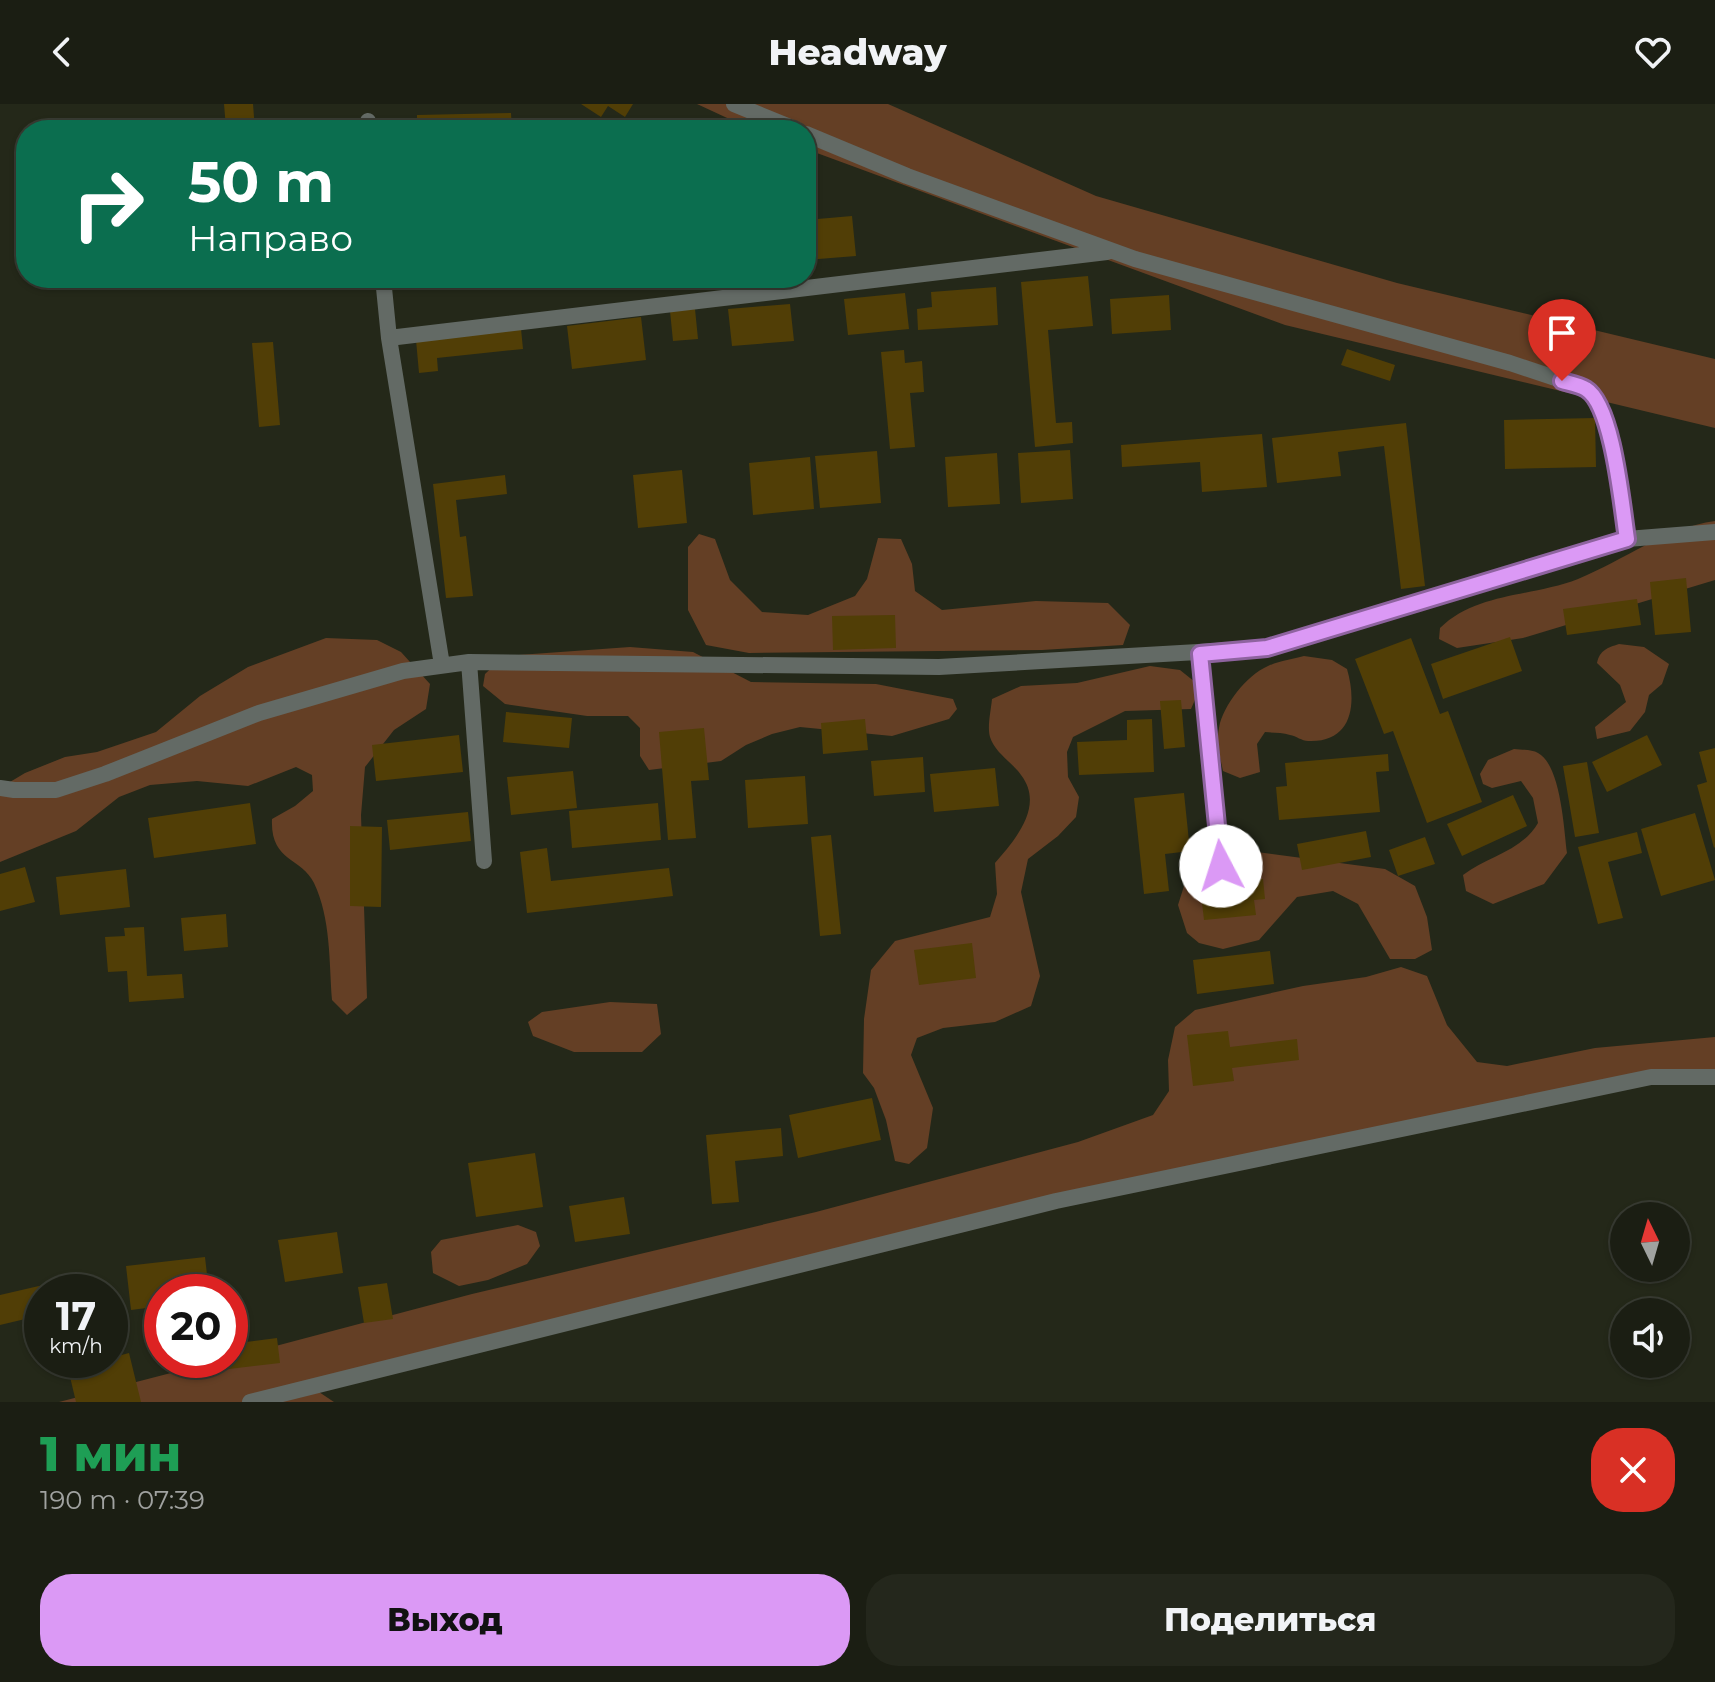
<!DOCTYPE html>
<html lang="ru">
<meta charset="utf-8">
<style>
body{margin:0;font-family:Montserrat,sans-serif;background:#24271c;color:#f1f3f6;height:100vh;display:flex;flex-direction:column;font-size:30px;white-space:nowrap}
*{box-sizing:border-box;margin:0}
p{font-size:26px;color:#a0a2a0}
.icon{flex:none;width:44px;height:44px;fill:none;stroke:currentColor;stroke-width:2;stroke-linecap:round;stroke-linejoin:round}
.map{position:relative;height:1298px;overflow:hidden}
.panel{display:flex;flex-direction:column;background:#1b1e13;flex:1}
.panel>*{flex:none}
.hud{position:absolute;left:16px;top:16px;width:800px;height:168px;border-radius:32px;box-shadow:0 2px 6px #0004,0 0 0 2px #393c33;background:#0b6e4f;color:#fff;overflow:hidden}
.needle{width:52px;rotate:355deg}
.buttons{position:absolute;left:1610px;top:1098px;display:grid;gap:16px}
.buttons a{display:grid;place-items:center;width:80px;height:80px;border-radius:50%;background:#1b1e13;box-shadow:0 2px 6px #0004,0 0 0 2px #393c33;font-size:40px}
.speed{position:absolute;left:24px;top:1170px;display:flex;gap:16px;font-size:40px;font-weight:700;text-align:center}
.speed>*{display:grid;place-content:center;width:104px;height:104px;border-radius:50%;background:#1b1e13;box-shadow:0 2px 6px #0004,0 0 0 2px #393c33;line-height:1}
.speed small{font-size:20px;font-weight:400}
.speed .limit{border:12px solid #d22;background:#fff;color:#111}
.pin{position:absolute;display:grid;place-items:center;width:68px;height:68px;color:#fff;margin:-82px -34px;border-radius:50% 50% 50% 0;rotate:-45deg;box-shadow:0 0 8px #0007}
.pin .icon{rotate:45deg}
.me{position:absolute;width:88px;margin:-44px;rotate:355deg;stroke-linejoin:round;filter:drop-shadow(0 0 6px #0008)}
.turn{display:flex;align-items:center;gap:28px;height:168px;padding:0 40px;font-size:36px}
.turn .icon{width:104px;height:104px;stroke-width:2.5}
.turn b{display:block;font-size:56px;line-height:68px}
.round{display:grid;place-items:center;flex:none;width:84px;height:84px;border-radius:32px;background:#24271c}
.headline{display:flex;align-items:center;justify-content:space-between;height:136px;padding:0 40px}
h1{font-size:48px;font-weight:800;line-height:60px;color:#1e9e55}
.primary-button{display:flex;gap:16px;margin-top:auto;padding:16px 40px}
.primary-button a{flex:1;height:92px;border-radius:32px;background:#db99f5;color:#111;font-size:32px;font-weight:800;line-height:92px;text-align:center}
.primary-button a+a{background:#24271c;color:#f1f3f6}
header{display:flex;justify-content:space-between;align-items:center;height:104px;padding:0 40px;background:#1b1e13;font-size:36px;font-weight:800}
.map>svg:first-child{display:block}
.green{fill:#643f25}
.building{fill:#513e06}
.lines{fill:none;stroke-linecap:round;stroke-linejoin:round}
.service{stroke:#636a65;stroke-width:16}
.route-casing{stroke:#8e639f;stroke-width:20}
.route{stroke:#db99f5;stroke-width:14}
</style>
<header><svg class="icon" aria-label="back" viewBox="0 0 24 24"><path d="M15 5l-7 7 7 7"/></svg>Headway<svg class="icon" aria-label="heart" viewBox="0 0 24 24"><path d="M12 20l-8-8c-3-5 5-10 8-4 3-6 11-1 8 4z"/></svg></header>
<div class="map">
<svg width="1715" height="1298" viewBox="0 0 1715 1298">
<rect width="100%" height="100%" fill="#242819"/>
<path class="green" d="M697 0H888L1096 92 1397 179 1715 255V324L1285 221 806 45V26H753Z
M1715 417V476L1523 534 1457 544 1439 535 1440 524C1477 488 1532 493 1578 475 1624 456 1665 424 1715 417Z
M699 430 715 435 730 476 762 508 808 511 855 492 867 475 878 434 901 435 912 460 915 487 942 506 1036 497 1108 499 1130 521 1123 541 1042 546 749 549 706 541 688 506V443Z
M326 534 377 536 401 548 430 580 426 605 394 626 365 663 361 711 367 894 347 911 332 896C329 857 331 815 314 779 301 753 270 758 272 715L295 702 313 687 312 671 296 663 248 682 197 677 150 681 119 693 76 727 0 758V684L25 669 65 653 97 648 156 628 200 592 248 563Z
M1619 540 1644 543 1669 560 1662 580 1649 591 1645 608 1630 627 1597 635 1595 623 1626 598 1620 581 1597 559C1600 546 1607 544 1619 540Z
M630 543 693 548 751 578 876 580 953 595 957 605 949 615 892 632 800 623 772 630 746 641 721 657 649 666 640 652V624L628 612H587L505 600 483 582 485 570 504 552Z
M1304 552 1332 556 1347 565C1357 599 1353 639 1308 637 1302 637 1296 632 1290 631 1282 628 1273 629 1265 628L1257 640 1260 668 1240 674 1223 667C1220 653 1216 638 1219 624 1223 601 1247 571 1268 562 1279 557 1293 555 1304 552Z
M1150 562 1180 566 1195 578 1197 591 1191 605 1125 607 1073 633 1067 648 1068 673 1079 693 1076 713 1058 732 1028 755 1021 788 1040 872 1031 902 995 918 943 924 917 934 911 951 933 1004 927 1044 909 1060 895 1057 886 1016 874 984 863 969 864 915 871 866 895 837 990 813 997 790 995 759C1015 736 1045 702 1021 671 1012 658 995 649 990 633 987 623 991 606 992 595L1021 582 1077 579Z
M1514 645C1521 646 1532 645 1538 649 1561 661 1564 726 1567 749L1544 780 1493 800 1466 787 1463 771C1488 752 1522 747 1538 719L1533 694 1521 677 1492 684 1483 680 1480 670 1488 656Z
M1242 746 1385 765 1415 782 1427 813 1432 846 1415 855H1390L1358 800 1333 787 1297 793 1259 836 1223 845 1199 839 1187 829 1178 801 1184 782 1200 766Z
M1401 863 1427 872 1447 921 1477 958 1507 962 1595 944 1715 933V973H1651L1057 1103 319 1288 334 1298H59L221 1256H230V1254L472 1190 816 1108 1078 1038 1153 1011 1169 987 1168 956 1175 923 1195 906 1303 882 1366 873Z
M610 898 657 900 661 930 642 948H574L533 932 528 918 542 908Z
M518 1121 536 1128 540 1142 527 1160 488 1176 459 1182 433 1169 431 1148 441 1136Z"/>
<path class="building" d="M224 0H253L255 26 226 24Z
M581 0H633L625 13 608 2 601 13Z
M511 9 512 26H417V11Z
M593 20H662V26H593Z
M852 112 856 152 806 156V116Z
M1088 172 1093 222 1048 226 1056 319 1072 318 1073 339 1035 343 1021 178Z
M996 183 998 221 918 226 917 205 932 203 931 188Z
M905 189 909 225 848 231 844 195Z
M1169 191 1171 226 1112 230 1110 195Z
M790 200 794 237 732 242 728 205Z
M695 205 698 235 673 237 670 207Z
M641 213 646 256 572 265 567 222Z
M521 225 523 245 437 254 438 267 419 269 416 236Z
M273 238 280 321 259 323 252 239Z
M1347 245 1395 261 1390 277 1341 261Z
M904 246 905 259 922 257 924 288 910 289 915 343 890 345 881 248Z
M1595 314 1596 363 1505 365 1504 316Z
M1406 319 1425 482 1401 485 1384 342 1338 348 1341 372 1277 379 1272 334Z
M1262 330 1267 383 1202 388 1200 358 1122 363 1121 341Z
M1070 346 1073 395 1021 399 1018 349Z
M877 347 881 399 820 404 815 352Z
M997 349 1000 400 948 403 945 353Z
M810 353 814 405 753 411 749 359Z
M682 366 687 419 638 424 633 371Z
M505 371 507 390 456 396 460 433 466 432 473 492 446 494 433 380Z
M1686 474 1691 528 1655 531 1650 478Z
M1637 495 1641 521 1567 531 1563 505Z
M895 511 896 544 833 546 832 512Z
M1510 533 1522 567 1443 595 1431 560Z
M1411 534 1440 610 1448 607 1482 698 1427 719 1393 627 1384 630 1355 555Z
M1181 596 1185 643 1164 645 1160 597Z
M506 608 572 614 569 644 503 638Z
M865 615 868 646 823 650 821 619Z
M1152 615 1154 668 1079 671 1077 638 1127 636V616Z
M704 624 709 676 691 677 696 734 668 736 659 628Z
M459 631 463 668 376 677 372 641Z
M1647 631 1662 661 1607 688 1592 658Z
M1715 644V743L1714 744 1697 681 1707 678 1699 648Z
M1388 650 1389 667 1376 668 1380 708 1279 716 1276 683 1287 682 1285 659Z
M923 653 925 688 874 692 871 657Z
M1587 658 1599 729 1575 733 1563 662Z
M995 664 999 702 934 708 930 670Z
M573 667 577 704 511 711 507 673Z
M805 672 808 720 748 724 745 676Z
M1184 689 1190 747 1165 750 1169 787 1144 790 1134 694Z
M1513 691 1527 722 1462 752 1447 720Z
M250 699 256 740 154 754 148 714Z
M658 699 661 736 572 744 569 707Z
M468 708 471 737 390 746 387 716Z
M1695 709 1715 776 1661 792 1641 725Z
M350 722 382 723 381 803 350 802Z
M1366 727 1371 753 1302 766 1297 740Z
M1637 728 1642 749 1608 758 1623 814 1598 820 1578 743Z
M831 731 841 830 820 832 811 733Z
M1425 733 1435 760 1398 772 1389 746Z
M547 744 551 777 669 764 673 792 527 809 520 748Z
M25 763 35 798 0 807V770Z
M126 765 130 803 60 811 56 773Z
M1263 775 1265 795 1254 796 1256 811 1204 816 1200 781Z
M226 810 228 843 184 847 181 814Z
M144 823 147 872 182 870 184 894 129 898 127 867 108 868 105 833 125 832 124 824Z
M972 839 976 874 919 881 914 846Z
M1270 847 1274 880 1197 890 1193 856Z
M1228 927 1230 943 1297 935 1299 956 1232 964 1234 977 1193 982 1187 931Z
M872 994 881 1036 798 1054 789 1011Z
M781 1024 783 1052 735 1057 739 1098 712 1100 706 1031Z
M535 1049 543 1103 476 1113 468 1059Z
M624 1093 630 1130 575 1138 569 1102Z
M337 1128 343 1169 285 1178 278 1136Z
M205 1153 209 1188H162V1202L131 1206 126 1162Z
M82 1172 86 1188H42V1211L0 1221V1191Z
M387 1179 393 1215 364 1219 358 1183Z
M277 1234 280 1259 196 1269 195 1256H230V1240Z
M129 1249 141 1298H76L66 1256H110V1254Z"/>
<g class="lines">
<path class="service" d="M734 0 797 26
M368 17 369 26
M806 30 907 72 1135 155 1510 259 1588 285 1605 312 1613 343 1627 435 1715 428
M383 174 389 234
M1200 550 1221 762
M469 558 484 757
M442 561 389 234 1107 148
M0 684 14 686H56L105 670 259 609 403 567 469 558 939 563 1267 544 1627 435
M250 1298 1056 1097 1651 973H1715"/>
</g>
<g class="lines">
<defs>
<path id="route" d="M1221 762 1200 550 1267 544 1627 435C1622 403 1613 301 1586 285 1580 281 1569 279 1562 277"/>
</defs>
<use href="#route" class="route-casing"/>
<use href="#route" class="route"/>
</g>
</svg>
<div class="buttons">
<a><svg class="needle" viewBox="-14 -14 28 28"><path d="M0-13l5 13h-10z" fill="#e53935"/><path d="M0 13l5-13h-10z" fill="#a0a2a0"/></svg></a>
<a><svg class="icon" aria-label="sound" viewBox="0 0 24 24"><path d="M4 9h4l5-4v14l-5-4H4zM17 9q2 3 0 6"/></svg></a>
</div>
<div class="speed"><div>17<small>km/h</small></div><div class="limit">20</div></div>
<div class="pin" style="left:1562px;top:277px;background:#d93025"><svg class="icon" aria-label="arrive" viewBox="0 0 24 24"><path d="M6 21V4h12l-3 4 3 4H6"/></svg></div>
<svg class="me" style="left:1221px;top:762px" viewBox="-20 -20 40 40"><circle r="19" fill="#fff"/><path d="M0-13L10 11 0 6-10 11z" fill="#db99f5"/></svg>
<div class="hud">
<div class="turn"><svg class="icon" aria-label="right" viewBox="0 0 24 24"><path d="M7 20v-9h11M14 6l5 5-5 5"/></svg><div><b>50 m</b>Направо</div></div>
</div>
</div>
<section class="panel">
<div class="headline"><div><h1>1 мин</h1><p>190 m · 07:39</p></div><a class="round" style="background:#d93025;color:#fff"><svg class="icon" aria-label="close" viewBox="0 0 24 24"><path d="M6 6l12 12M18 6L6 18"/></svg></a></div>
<div class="primary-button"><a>Выход</a><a>Поделиться</a></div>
</section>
